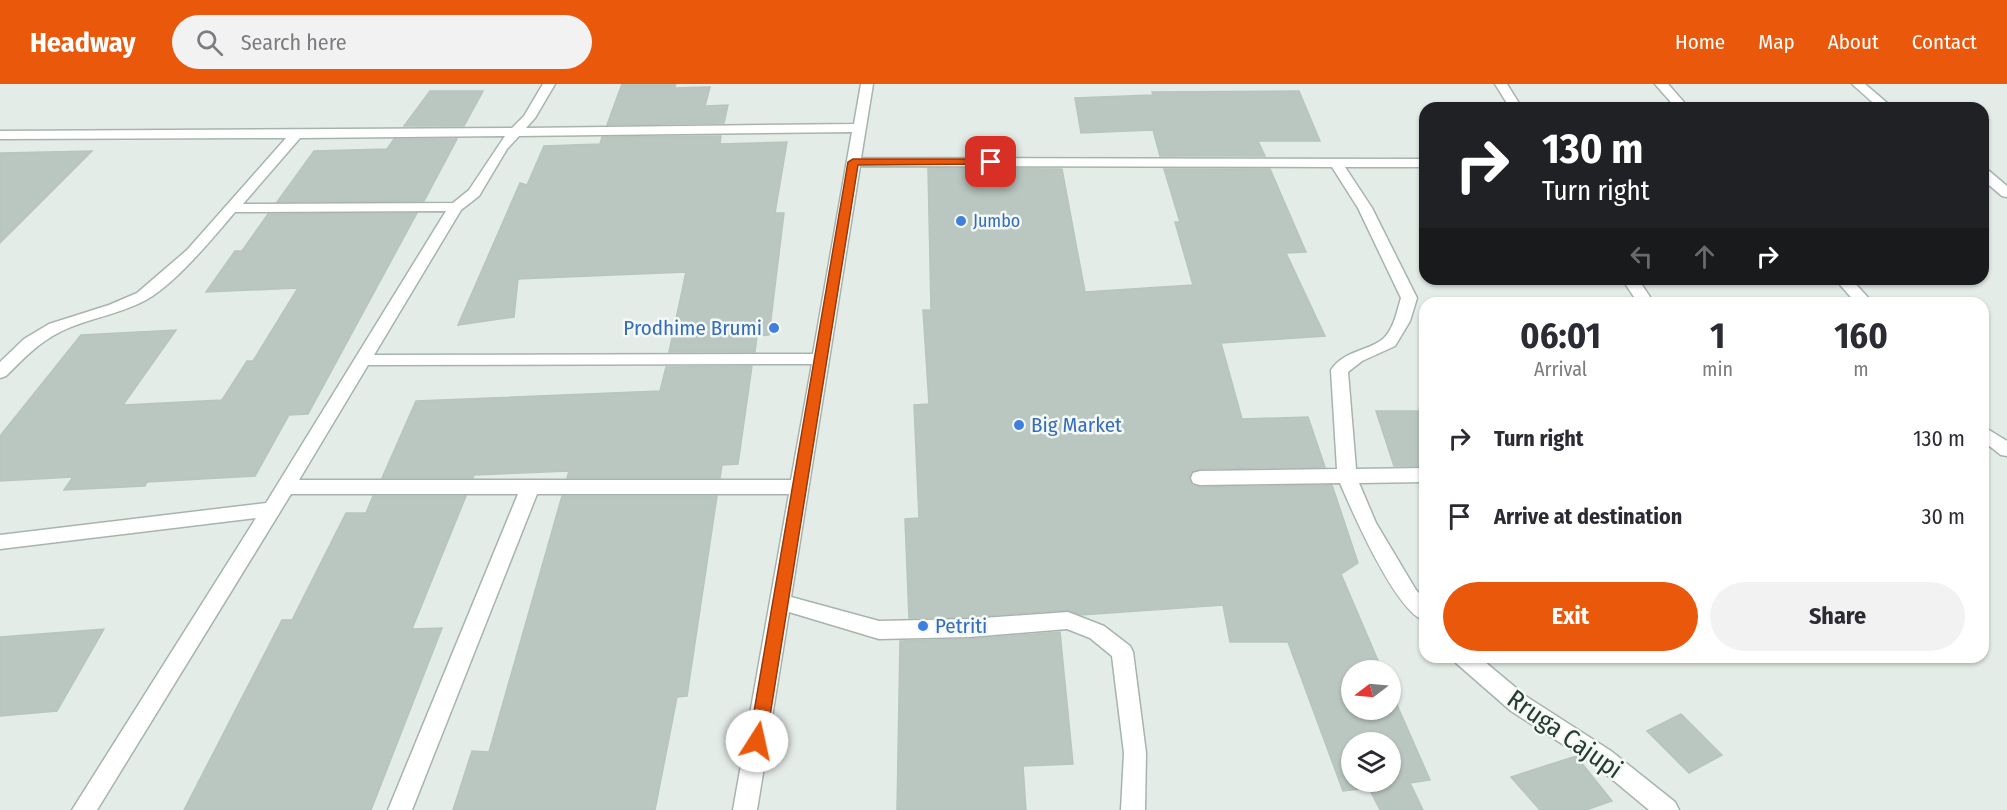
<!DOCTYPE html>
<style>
body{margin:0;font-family:"Fira Sans Condensed",sans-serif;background:#f2f2f3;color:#2b2b33;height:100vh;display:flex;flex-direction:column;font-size:22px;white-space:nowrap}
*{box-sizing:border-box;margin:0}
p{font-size:20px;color:#7c7c81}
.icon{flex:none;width:33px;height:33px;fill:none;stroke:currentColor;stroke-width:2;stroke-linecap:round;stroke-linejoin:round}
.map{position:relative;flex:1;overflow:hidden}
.side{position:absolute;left:1419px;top:213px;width:570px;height:366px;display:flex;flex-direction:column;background:#fff;border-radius:18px;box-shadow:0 2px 4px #0004}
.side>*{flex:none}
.banner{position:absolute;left:1419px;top:18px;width:570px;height:183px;border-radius:18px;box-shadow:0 2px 4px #0004;background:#202124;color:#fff;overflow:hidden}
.needle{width:39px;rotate:254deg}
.tools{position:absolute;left:1341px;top:576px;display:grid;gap:12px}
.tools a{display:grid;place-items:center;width:60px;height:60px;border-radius:50%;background:#fff;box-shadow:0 2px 4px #0004;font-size:30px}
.pin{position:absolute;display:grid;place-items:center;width:51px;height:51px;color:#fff;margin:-26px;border-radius:12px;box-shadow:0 3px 9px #0006}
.me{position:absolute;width:66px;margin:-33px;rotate:10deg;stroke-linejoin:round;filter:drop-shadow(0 0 4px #0008)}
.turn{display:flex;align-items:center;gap:21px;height:126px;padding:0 24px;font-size:27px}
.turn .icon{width:78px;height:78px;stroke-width:2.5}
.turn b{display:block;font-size:42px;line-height:51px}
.lanes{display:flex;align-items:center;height:57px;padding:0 24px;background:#0003;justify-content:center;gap:30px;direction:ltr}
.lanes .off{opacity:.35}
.eta{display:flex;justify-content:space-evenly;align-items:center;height:102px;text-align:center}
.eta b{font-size:36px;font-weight:700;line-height:42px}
.cta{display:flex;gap:12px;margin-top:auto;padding:12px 24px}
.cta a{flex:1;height:69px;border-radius:36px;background:#ea580c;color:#fff;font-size:24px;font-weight:700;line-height:69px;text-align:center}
.cta a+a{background:#f2f2f3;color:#2b2b33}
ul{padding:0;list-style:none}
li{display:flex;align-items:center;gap:18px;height:78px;padding:0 24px}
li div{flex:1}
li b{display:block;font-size:22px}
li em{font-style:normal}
header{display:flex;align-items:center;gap:36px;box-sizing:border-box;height:84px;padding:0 30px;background:#ea580c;color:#fff}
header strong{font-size:28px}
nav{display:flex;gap:33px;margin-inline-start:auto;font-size:21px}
.search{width:420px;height:54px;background:#f2f2f3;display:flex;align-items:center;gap:15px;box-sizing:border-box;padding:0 21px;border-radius:33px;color:#7c7c81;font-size:22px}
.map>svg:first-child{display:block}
.building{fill:#bac7c0;stroke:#b7c5be;stroke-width:1.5;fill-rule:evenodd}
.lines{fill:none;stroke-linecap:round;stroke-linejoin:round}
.minor-casing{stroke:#a7b4ae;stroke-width:3}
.minor{fill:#fff;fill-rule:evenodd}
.route{fill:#ea580c;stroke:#983908;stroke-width:1.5}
.shop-dot{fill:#3f7fe0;stroke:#f5f9f6;stroke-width:2}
.labels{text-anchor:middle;stroke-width:5;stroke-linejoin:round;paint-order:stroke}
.far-shop-label{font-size:18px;fill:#366cbe;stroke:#f5f9f6;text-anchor:start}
.shop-label{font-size:21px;fill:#366cbe;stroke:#f5f9f6;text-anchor:start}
.near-street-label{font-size:26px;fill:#263c33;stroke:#f5f9f6}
</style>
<header>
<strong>Headway</strong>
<div class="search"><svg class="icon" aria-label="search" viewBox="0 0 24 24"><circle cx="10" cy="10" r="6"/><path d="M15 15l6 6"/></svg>Search here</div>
<nav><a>Home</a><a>Map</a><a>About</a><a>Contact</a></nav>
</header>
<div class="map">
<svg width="2007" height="726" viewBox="0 0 2007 726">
<rect width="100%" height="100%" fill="#e4ece8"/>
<path class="building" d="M622 0H676L674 4 710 3 705 22 728 21 724 39 607 41Z
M430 7H483L464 42H404Z
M1299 7 1320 57H1258L1265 72H1160L1153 46 1081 49 1075 14 1153 11 1152 8Z
M721 52 720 60 787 58 775 129H784L769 251 757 252 755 268H669L686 188 518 195 514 233 458 241 520 99 527 101 544 62 600 60 602 53Z
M394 55H457L424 117 277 118 314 67 387 65Z
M92 67 0 159V69Z
M928 84 1062 85 1085 208 1193 201 1175 138H1180L1164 85H1270L1306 168 1286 169 1325 252 1221 259 1242 335 1308 333 1325 383 1200 385 1191 388 1189 395 1192 401 1200 403 1332 401 1358 479 1341 490 1382 586H1352V626H1390V605L1430 696 1410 699 1423 726H1380L1369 704 1343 707 1288 558H1230L1223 521 1081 531 1068 526 969 533 909 534 905 435 919 434 914 321 929 320 923 226H931ZM1352 658H1390V698H1352Z
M417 129 308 330 289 331 255 392 147 398 145 402 64 406 73 393 0 397V352L81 251 176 246 123 321 222 316 247 277H253L298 204 206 208 235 167H242L268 130Z
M752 282 738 380 722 381 720 394H567L569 387 474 391 473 394H382L416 317 660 307 666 283Z
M1376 327H1425V382H1394Z
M373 412H466L412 545 442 544 371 726H184L282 536H292L346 429H366Z
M562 412H717L687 612 677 613 655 726H453L472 667 489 668Z
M104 545 57 627 0 632V553Z
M1060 548 1073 680 1023 682 1026 726H897L900 557 969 555Z
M1681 630 1722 671 1689 689 1647 647Z
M1576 672 1612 717 1586 726H1540L1511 693Z"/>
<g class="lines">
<defs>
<path id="minor" d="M543 0H555L535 34 526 44 854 40 861 0H873L861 74 1425 75V83H1345L1372 124 1417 214 1410 237 1395 262 1362 277 1348 288 1356 385 1425 384V398L1359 399 1376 439 1416 506 1425 515V537C1395 527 1353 429 1340 399L1200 401 1193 399 1191 394 1193 389 1200 387 1337 385 1331 286C1344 266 1370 267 1384 254 1394 244 1397 227 1401 214L1358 124 1332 83 860 82 791 513 879 537 969 535 1068 528 1104 542 1130 562 1133 568 1146 669 1145 726H1121L1124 669 1112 572 1090 554 1067 545 969 553 879 555 789 528 757 726H733L789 410H537L412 726H388L518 410H291L97 726H72L256 434 0 465V451L266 419 446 127 235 128C212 155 177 198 146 216 119 231 87 234 60 248 38 259 23 275 6 292L0 294V278L24 255 49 240 109 221 137 209 187 166 286 54 0 55V47L512 44 524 32ZM852 48 813 270 374 271 461 126 479 112 507 65 519 52ZM505 52 469 106 453 119 243 120 300 54ZM812 280 791 396H299L368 281Z
M1495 0H1507L1522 24H1510Z
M1655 0H1668L1689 24H1676Z
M1852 0H1865L1893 24H1879Z
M1983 85 1988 86 2007 102V113L2002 112 1983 96Z
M1622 195H1638L1654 219H1638Z
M1835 195H1851L1873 219H1856Z
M1989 346 2007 357V372L2001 371 1983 357V348Z
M1453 573H1479L1527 613 1611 667 1675 718 1679 726H1649L1595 681 1511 627 1456 579Z"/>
</defs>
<use href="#minor" class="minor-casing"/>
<use href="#minor" class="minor"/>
</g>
<path class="route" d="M991 75 995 76V80L858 81 766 657 763 662 757 664 751 662 749 657 848 78 853 75Z"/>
<g class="shop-dot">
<circle cx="961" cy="137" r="6"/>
<circle cx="774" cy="244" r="6"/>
<circle cx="1019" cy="341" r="6"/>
<circle cx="923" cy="542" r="6"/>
</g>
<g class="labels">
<g class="far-shop-label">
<text x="973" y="143">Jumbo</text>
</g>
<g class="shop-label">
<text x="762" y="251" text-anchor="end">Prodhime Brumi</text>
<text x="1031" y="348">Big Market</text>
<text x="935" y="549">Petriti</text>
</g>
<g class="near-street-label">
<text transform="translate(1565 650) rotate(35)" y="9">Rruga Cajupi</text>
</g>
</g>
</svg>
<div class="tools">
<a><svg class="needle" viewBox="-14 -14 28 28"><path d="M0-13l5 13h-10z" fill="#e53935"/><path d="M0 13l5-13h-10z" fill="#7c7c81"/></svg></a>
<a><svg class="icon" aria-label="layers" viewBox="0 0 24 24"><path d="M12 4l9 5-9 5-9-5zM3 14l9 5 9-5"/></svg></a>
</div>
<div class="pin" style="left:991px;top:78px;background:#d93025"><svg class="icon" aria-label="arrive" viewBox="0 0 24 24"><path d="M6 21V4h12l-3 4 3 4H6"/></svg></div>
<svg class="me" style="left:757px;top:657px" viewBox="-20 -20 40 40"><circle r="19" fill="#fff"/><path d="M0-13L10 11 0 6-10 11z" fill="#ea580c"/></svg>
<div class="banner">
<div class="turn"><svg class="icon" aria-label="right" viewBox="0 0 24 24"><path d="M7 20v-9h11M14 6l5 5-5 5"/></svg><div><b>130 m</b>Turn right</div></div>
<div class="lanes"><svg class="icon off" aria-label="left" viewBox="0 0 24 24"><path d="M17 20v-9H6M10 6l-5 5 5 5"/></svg><svg class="icon off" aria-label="ahead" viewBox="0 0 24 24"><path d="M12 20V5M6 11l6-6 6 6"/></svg><svg class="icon" aria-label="right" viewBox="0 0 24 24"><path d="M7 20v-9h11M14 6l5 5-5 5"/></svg></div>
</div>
<section class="side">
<div class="eta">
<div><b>06:01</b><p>Arrival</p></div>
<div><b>1</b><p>min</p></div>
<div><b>160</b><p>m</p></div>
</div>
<ul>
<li><svg class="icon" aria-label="right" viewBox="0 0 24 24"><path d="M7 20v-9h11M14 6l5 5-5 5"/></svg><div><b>Turn right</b></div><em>130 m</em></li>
<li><svg class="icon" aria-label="arrive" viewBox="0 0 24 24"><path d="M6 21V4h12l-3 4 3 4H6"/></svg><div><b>Arrive at destination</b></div><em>30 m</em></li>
</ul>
<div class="cta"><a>Exit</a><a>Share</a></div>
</section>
</div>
